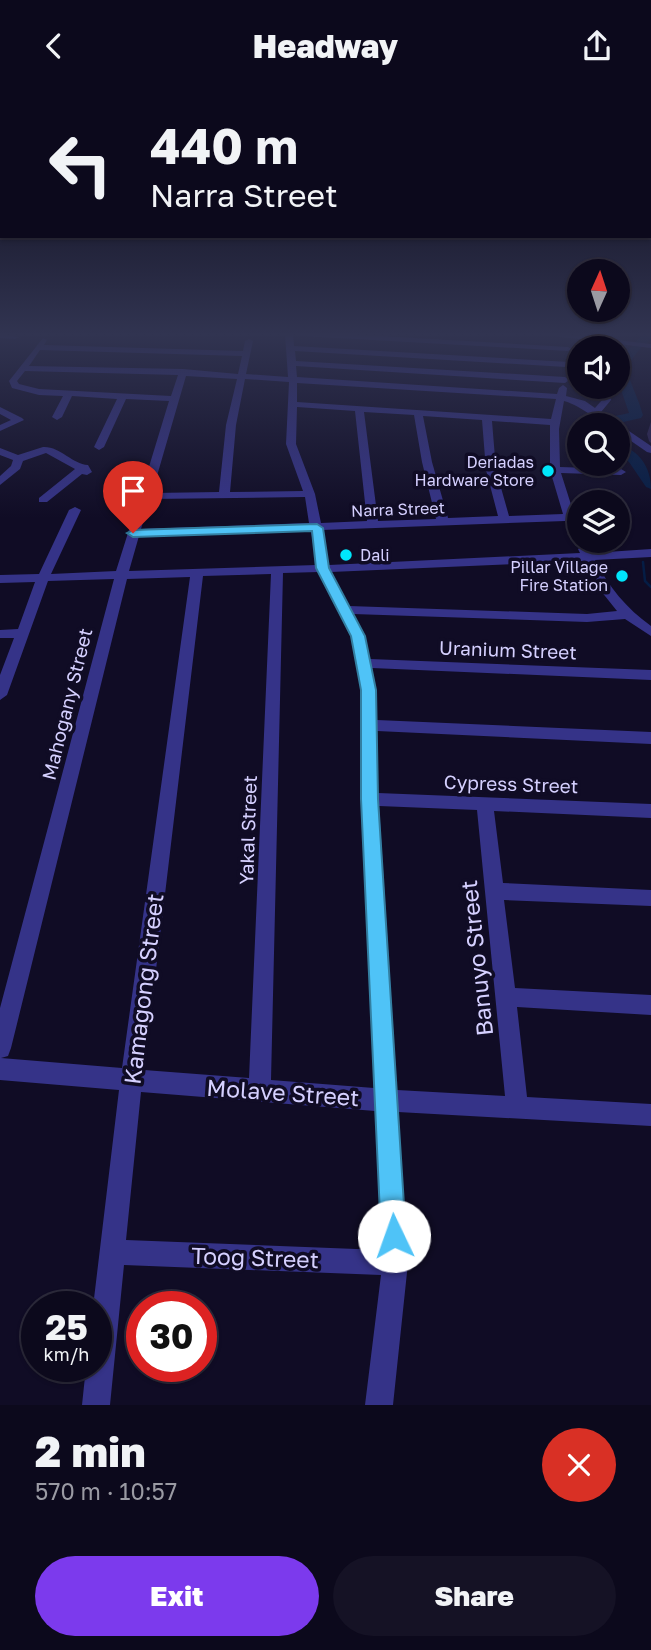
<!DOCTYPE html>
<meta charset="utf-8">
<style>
body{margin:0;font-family:"Golos Text",sans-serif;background:#151225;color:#f1f3f6;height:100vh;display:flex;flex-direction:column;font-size:26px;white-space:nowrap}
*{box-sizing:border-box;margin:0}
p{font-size:23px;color:#9a9aa3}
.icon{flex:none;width:38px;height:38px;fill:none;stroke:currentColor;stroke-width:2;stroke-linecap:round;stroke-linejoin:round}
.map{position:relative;height:1314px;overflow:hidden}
.sheet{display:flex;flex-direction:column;background:#0c091c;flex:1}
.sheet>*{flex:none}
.hud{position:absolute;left:0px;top:0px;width:651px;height:147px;box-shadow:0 2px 5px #0004,0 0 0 2px #2c2a3b;background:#0c091c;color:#f1f3f6;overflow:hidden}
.needle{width:46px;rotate:3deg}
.controls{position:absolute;left:567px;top:168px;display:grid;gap:14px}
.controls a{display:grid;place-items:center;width:63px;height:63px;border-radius:50%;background:#0c091c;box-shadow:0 2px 5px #0004,0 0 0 2px #2c2a3b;font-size:35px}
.speed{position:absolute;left:21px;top:1200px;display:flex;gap:14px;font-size:35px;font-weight:700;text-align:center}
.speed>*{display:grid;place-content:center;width:91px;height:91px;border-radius:50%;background:#0c091c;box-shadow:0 2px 5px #0004,0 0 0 2px #2c2a3b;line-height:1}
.speed small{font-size:18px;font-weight:400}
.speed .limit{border:10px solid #d22;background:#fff;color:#111}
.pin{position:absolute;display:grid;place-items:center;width:60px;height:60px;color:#fff;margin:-72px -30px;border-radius:50% 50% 50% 0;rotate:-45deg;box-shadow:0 0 7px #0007}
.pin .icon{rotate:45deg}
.me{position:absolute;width:77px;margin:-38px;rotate:357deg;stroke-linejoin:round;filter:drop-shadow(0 0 5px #0008)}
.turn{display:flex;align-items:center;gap:24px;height:147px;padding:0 35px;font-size:32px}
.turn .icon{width:91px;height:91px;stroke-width:2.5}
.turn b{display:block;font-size:49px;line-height:60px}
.round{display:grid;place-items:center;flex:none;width:74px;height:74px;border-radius:37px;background:#151225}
.head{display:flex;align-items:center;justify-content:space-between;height:119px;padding:0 35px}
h1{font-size:42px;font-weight:800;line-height:52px}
.action{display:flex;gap:14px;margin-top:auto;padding:14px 35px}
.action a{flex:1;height:80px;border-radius:42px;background:#7c3aed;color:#fff;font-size:28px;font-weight:800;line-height:80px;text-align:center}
.action a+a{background:#151225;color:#f1f3f6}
header{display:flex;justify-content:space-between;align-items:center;height:91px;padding:0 35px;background:#0c091c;font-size:32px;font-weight:800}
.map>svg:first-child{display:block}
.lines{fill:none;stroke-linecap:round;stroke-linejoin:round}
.stream{stroke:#051d45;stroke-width:2.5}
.river{fill:#051d45;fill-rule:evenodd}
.minor{fill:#353388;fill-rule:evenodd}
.wall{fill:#2d2454}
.route{fill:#4fc3f7;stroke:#337fa1;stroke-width:2}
.poi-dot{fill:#00e6fb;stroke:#100c25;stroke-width:2.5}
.labels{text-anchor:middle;stroke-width:7;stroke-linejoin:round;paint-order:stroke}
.far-poi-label{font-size:16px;fill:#d5d0ff;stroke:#100c25;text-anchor:end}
.far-street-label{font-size:16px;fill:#d5d0ff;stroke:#100c25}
.street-label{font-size:19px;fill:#d5d0ff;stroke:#100c25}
.near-street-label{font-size:23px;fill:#d5d0ff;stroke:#100c25}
</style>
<header><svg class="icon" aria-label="back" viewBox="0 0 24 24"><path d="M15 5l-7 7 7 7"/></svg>Headway<svg class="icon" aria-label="share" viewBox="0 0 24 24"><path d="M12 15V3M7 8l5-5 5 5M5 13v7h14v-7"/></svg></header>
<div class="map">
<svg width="651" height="1314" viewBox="0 0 651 1314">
<rect width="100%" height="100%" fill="#100c25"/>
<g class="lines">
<path class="stream" d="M643 471 645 490 651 496"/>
<path class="river" d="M643 243H651V248C614 279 632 285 643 324L641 327 610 334H586L588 331 629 322 618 290V270Z
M618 353C639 359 651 376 651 398L646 396 629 371 618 363Z"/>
<path class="minor" d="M0 243 19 246 15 248 0 247Z
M285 243H293L294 255 569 271 570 273 566 276 295 260 296 270 565 286 569 289 565 292 296 275 297 286 557 303 559 297 563 294 567 297 566 305 585 310 595 317 602 309 604 296H612L611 309 601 321 651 355V362L647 361 618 341V334C599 334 583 315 564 310L559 338 560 376 621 378 626 381 621 384 561 382 574 423H579V429H576L579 450H583H575L565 430 322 439 329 474 580 462 578 458 584 454 588 455 592 462 651 458V466L595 469C609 496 626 517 651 535V545L625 528 587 531 353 523 365 545 370 568 651 579V589L372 577 376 599 377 629 651 641V653L377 640 378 702 651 713V727L494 720 503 792 651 799V815L504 809 515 897 651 904V924L517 916 527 1006 651 1013V1035L398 1021 408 1172 393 1314H365L381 1184 124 1174 110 1314H82L86 1276H96V1216H93L119 999 0 989V917L114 488 48 490 7 604 0 609V584L14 547H0V539L18 538 35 491 0 492V484L39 483 69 419 75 416 81 419 51 483 116 480 139 407 138 405 141 402 169 310 126 308 104 356 99 359 94 356 117 308 72 305 62 326 57 329 52 326 63 305 39 304 12 297 9 290 43 247 47 249 44 254 243 260 245 250 249 248 253 250 246 283 288 286ZM40 259 242 265 238 283 183 278 29 275ZM25 280 178 284 171 305 39 298 19 293 17 290ZM186 285 237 288 226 334 219 401 152 402ZM245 288 289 291 286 353 303 400 230 401 236 334ZM297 292 556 308 551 328 297 311ZM297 316 355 320 367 430 321 432 315 403 296 353ZM364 321 414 324 422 371 436 428 378 430ZM423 325 482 329 486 379 498 425 448 427 432 371ZM492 330 550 334V379L563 423 509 425 496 379ZM305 406 309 432 141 438 150 408ZM311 439 316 474 129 480 139 445ZM584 470 597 495 617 520 587 523 349 515 331 481ZM319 481 351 545 362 599V708L374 997 271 989 283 482ZM271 483 249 987 144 979 203 485ZM190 486 122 977 1 967 8 965 11 957 127 488ZM379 715 477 719 505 1005 397 999ZM141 1001 375 1020 382 1159 126 1149Z
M298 243H346L568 256 572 258 568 260 302 245Z
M537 243H564L651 253V257Z
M0 316 22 327 24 329 0 340V334L11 329 0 323Z
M43 356C60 355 72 373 88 374L92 381 87 384 82 383 47 411H39V407L75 378 46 362 23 370 20 378 0 394V385L11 375 13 369 0 364V357L18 364Z
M626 418 630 419V423L618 425V419Z"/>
</g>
<path class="wall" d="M608 243H632L631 246Z
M651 331V352L649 350 647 343Z"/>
<linearGradient id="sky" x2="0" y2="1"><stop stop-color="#090714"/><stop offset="0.57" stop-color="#313451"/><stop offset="1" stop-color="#313451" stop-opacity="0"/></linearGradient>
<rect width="651" height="427" fill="url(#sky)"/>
<path class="route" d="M317 433 323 437 329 477 365 545 376 599 378 708 406 1145 403 1154 394 1158 385 1154 381 1145 361 708V599L351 545 316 477 312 440 133 446 127 442 133 439Z"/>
<g class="poi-dot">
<circle cx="548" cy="380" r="7"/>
<circle cx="346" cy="464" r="7"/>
<circle cx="622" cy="485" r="7"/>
</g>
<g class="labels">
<g class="far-poi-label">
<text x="534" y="377">Deriadas<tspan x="534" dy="18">Hardware Store</tspan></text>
<text x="360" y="470" text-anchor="start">Dali</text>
<text x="608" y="482">Pillar Village<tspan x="608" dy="18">Fire Station</tspan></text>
</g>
<g class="far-street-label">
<text transform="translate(398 418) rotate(-2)" y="6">Narra Street</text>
</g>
<g class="street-label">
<text transform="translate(508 559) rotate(2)" y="7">Uranium Street</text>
<text transform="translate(67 613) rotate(-76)" y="7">Mahogany Street</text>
<text transform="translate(511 693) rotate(2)" y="7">Cypress Street</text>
<text transform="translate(248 739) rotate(-88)" y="7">Yakal Street</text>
</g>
<g class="near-street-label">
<text transform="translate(477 867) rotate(-96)" y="8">Banuyo Street</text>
<text transform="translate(144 898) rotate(-83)" y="8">Kamagong Street</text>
<text transform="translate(283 1002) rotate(4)" y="8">Molave Street</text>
<text transform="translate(255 1167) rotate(2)" y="8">Toog Street</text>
</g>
</g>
</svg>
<div class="controls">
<a><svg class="needle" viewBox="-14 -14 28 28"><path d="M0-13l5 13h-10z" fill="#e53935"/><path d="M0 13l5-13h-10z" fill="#9a9aa3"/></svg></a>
<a><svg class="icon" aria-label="sound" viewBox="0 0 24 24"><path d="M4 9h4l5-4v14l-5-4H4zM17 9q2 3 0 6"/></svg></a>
<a><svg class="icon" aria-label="search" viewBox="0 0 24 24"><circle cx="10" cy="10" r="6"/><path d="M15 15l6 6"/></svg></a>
<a><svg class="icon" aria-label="layers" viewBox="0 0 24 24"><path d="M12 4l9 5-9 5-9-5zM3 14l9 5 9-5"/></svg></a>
</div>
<div class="speed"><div>25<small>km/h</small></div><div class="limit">30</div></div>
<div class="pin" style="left:133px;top:442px;background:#d93025"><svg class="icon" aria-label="arrive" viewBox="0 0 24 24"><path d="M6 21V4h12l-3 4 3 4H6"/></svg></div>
<svg class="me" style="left:394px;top:1145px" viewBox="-20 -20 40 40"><circle r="19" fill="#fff"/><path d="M0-13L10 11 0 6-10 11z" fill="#4fc3f7"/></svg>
<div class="hud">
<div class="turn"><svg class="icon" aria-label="left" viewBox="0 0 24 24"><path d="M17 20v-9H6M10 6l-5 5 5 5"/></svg><div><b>440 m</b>Narra Street</div></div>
</div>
</div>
<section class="sheet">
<div class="head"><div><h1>2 min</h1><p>570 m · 10:57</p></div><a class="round" style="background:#d93025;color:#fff"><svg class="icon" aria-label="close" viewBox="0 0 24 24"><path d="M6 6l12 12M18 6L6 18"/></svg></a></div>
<div class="action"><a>Exit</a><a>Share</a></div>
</section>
